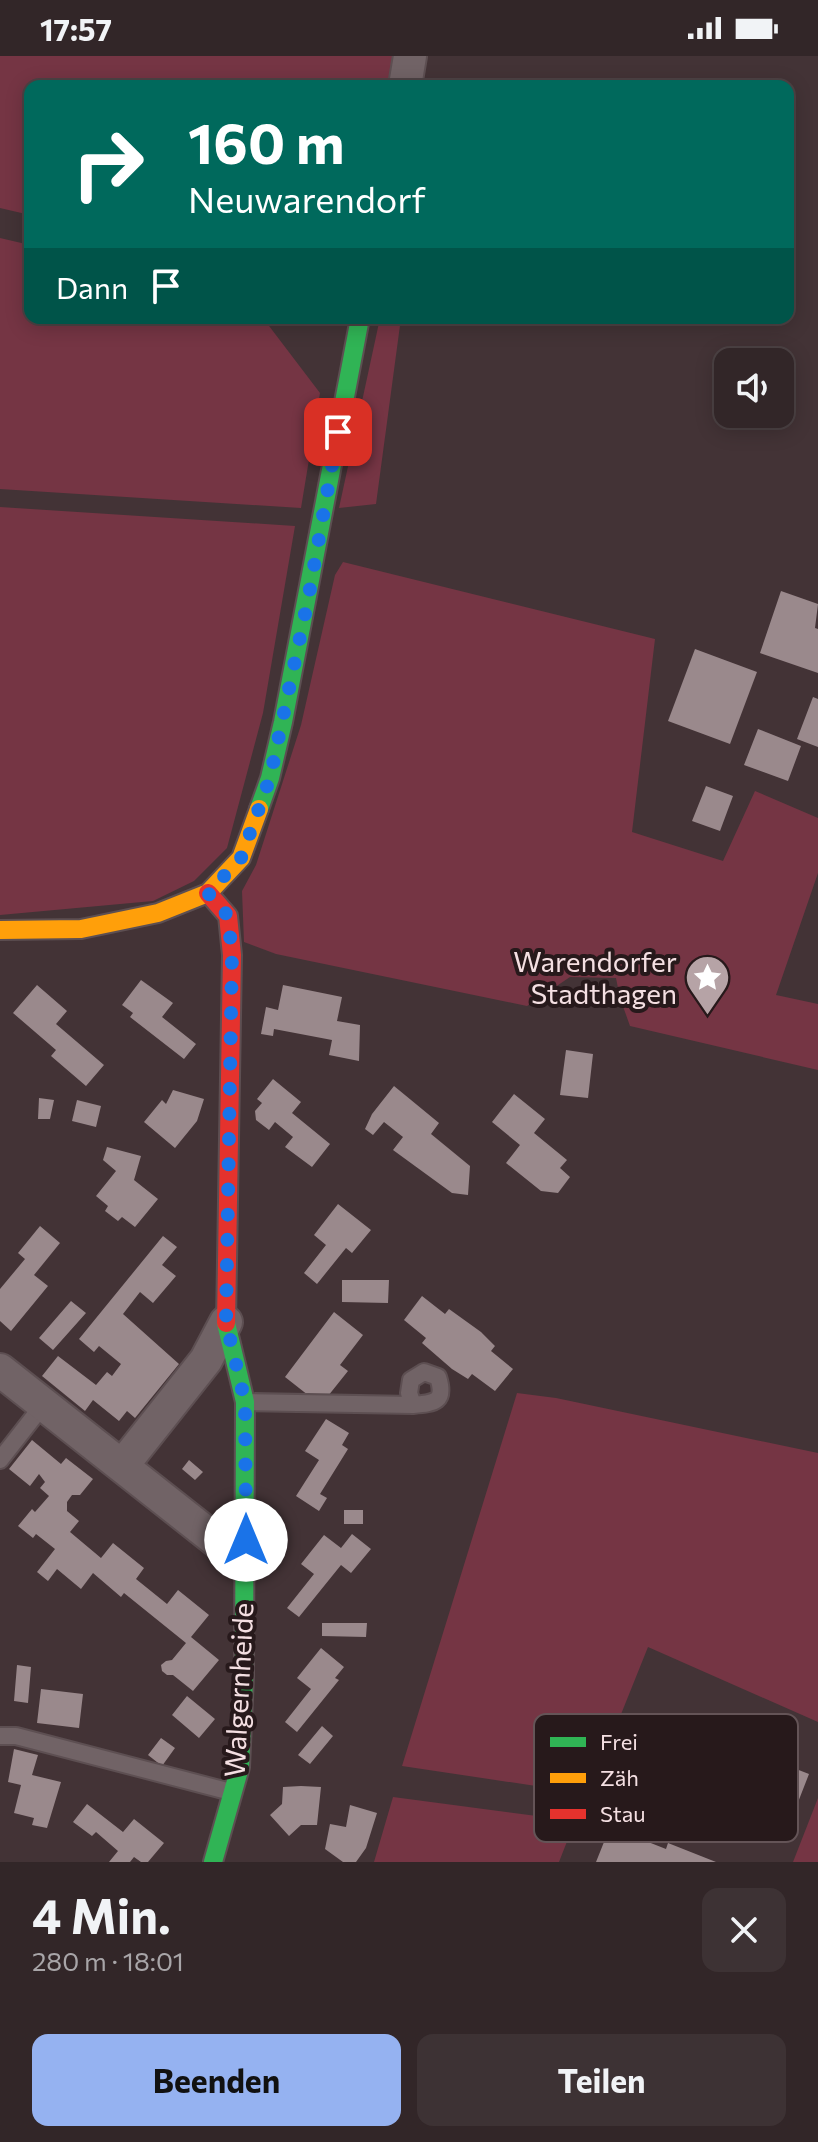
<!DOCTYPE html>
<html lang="de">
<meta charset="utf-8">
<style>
body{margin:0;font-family:Commissioner,sans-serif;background:#3d3234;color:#f1f3f6;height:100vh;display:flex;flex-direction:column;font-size:30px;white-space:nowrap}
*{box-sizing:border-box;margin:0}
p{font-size:26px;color:#a8a5a8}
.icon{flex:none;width:44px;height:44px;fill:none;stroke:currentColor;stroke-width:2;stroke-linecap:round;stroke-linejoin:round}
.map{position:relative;height:1806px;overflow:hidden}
.drawer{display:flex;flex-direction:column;background:#322628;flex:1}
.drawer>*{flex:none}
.guide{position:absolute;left:24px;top:24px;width:770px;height:244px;border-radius:16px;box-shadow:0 4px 20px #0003,0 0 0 2px #4d4345;background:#00695c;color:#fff;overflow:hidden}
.tools{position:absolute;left:714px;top:292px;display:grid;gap:16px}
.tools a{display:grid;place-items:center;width:80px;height:80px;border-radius:16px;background:#322628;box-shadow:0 4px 20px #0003,0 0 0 2px #4d4345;font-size:40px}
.pin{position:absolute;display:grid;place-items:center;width:68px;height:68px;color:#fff;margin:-34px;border-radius:16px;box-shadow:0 4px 12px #0006}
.me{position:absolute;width:88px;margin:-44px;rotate:0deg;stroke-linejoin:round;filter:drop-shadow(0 0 6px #0008)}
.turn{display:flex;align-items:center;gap:28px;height:168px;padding:0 32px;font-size:36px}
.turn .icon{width:104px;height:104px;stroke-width:2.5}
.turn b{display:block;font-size:56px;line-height:68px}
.then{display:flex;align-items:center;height:76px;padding:0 32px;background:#0003;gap:16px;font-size:30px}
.round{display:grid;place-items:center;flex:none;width:84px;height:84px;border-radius:16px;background:#3d3234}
.summary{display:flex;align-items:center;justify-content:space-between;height:136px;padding:0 32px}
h1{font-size:48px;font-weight:700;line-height:60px}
.button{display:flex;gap:16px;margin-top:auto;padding:16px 32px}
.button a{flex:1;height:92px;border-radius:16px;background:#95b2f1;color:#111;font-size:32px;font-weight:700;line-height:92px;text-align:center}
.button a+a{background:#3d3234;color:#f1f3f6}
.status{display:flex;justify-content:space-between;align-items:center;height:56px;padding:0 40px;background:#322628;direction:ltr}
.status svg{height:22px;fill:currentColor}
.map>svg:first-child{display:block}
.green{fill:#753544}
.building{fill:#9a898c}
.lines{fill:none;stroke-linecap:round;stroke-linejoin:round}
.lane-casing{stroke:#5d4f52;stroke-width:20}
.street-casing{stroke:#5d4f52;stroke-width:36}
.fast-casing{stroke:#5d4f52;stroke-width:22}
.slow-casing{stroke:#5d4f52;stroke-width:22}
.jam-casing{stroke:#5d4f52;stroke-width:22}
.lane{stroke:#716366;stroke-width:16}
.street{stroke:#716366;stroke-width:32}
.fast{stroke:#30b455;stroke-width:18}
.slow{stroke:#ff9f0a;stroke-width:18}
.jam{stroke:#e5322d;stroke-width:18}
.route{stroke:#1a73e8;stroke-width:14;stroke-dasharray:0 25.2}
.labels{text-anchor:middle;stroke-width:8;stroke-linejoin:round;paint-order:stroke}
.poi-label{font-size:28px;fill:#f4dfe2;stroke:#27191b;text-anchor:end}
.street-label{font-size:28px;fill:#f4dfe2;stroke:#27191b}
.key{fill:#27191b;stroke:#645457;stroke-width:2}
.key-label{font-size:22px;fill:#f4dfe2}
</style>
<div class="status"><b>17:57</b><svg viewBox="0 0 49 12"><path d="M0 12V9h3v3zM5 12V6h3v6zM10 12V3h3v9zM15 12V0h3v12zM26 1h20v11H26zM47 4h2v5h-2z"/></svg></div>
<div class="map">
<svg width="818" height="1806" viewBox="0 0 818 1806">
<rect width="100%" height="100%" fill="#433336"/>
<path class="green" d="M0 0H397L391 30H30V159L0 152Z
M0 182 30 189V262H263L320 337 301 452 0 433Z
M380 262H401L376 448 339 452Z
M0 451 295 470 263 657 227 792 194 825 153 845 0 859Z
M343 506 655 583 632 776 723 805 755 735 818 762V817L776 939 818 948V1014L630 970 620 942 616 922 570 921 527 950 276 898 244 886 242 835 256 809 301 669 335 519Z
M517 1337 556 1342 818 1397V1666L648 1591 589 1738 402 1710Z
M393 1741 575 1765 559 1806H374Z
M818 1742V1806H793Z"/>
<path class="building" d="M781 535 818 548 815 572 818 573V617L760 597Z
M695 593 757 616 730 688 668 665Z
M813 641 818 643V691L797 683Z
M758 673 801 690 788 725 744 709Z
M706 730 733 740 720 775 692 765Z
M141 924 173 947 162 961 196 988 184 1003 130 961 133 957 122 949Z
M37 929 67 955 56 968 104 1009 86 1030 51 1000 56 994 13 957Z
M283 929 342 941 337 965 360 969 359 1005 329 999 332 984 274 973 273 980 261 978 266 951 278 954Z
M566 994 593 998 588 1042 560 1039Z
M273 1023 301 1046 292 1057 330 1088 312 1111 285 1091 293 1081 275 1066 269 1074 256 1064 255 1055 262 1047 257 1043Z
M394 1030 439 1067 431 1078 470 1110 468 1139 452 1137 393 1094 403 1081 384 1066 373 1079 365 1073 372 1058Z
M173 1034 204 1043 197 1065 175 1092 144 1066 162 1044 166 1048Z
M514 1038 545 1063 534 1077 567 1104 560 1112 570 1121 558 1137 541 1135 506 1107 520 1089 492 1066Z
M39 1042 54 1044 50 1063H38Z
M77 1044 101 1050 96 1071 72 1065Z
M107 1091 141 1100 134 1124 158 1143 135 1171 122 1161 118 1165 105 1155 108 1150 96 1140 116 1115 103 1104Z
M338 1148 371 1174 352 1197 346 1192 317 1228 304 1217 326 1189 314 1179Z
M40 1170 60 1187 34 1219 48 1230 11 1275 0 1265V1233L25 1203 18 1197Z
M163 1180 177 1191 162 1209 176 1220 153 1247 140 1236 123 1258 179 1308 135 1362 127 1355 119 1365 93 1344 85 1355 42 1320 58 1300 96 1329 107 1316 112 1320 121 1308 99 1290 94 1296 79 1283Z
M342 1224H389L388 1247 342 1246Z
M422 1240 445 1258 449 1253 481 1276 495 1290 491 1295 513 1313 495 1335 472 1318 468 1323 452 1313 422 1287 426 1282 404 1264Z
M71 1245 86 1257 53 1294 39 1282Z
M334 1256 363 1279 340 1309 348 1315 328 1340 313 1343 285 1321Z
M326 1363 349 1377 342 1389 348 1393 320 1438 327 1442 319 1455 296 1440 319 1404 305 1395Z
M32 1384 61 1408 66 1402 93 1423 80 1439H72L67 1446V1455L79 1465 70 1476 101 1502 113 1487 144 1512 136 1523 167 1548 178 1534 209 1559 191 1581 219 1604 193 1635 173 1619H167L162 1615 161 1609 166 1605 172 1604 186 1587 124 1537 121 1541 93 1517 81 1533 57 1513 48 1525 37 1516 55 1493 36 1478 33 1482 18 1470 32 1453 35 1456 49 1440 40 1432 45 1426 39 1418 30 1430 9 1413Z
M189 1404 203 1416 195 1424 182 1413Z
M344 1454H363V1468H344Z
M352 1478 371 1493 351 1517 341 1509 299 1561 287 1552 314 1518 301 1508 324 1479 341 1492Z
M322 1567H367L366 1581 322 1580Z
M321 1592 344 1611 335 1622 339 1624 297 1676 285 1666 311 1633 297 1622Z
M17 1609 31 1611 28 1647 14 1645Z
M41 1633 83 1638 79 1672 37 1667Z
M187 1640 215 1663 199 1682 172 1659Z
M322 1670 333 1680 310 1708 298 1699Z
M161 1682 175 1692 162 1710 148 1699Z
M739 1691 809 1718 786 1777 716 1750Z
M14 1693 38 1699 32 1719 61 1726 47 1772 32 1769 34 1762 14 1757 21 1729 8 1726Z
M301 1730 321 1731 317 1769H301L289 1780 270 1759 282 1748 283 1731Z
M87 1748 123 1776 134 1763 164 1787 148 1806H141L134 1801 130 1806H109L118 1795 96 1776 92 1780 73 1766Z
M350 1749 377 1757 366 1792 356 1806H343L325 1793 330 1768 346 1771Z
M610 1771 666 1793 668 1787 716 1806H596Z"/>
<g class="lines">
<defs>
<path id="lane" d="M247 1346 413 1349C435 1347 446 1346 438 1321L424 1316 411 1324 409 1337 413 1349
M0 1404 43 1349
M0 1680H16L231 1736"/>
<path id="street" d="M405 30 410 0
M0 1314 246 1508
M122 1410 206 1304 226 1266"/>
<path id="fast" d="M259 753 270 722 283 666 360 262
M213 1806 240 1711 244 1620 245 1346 226 1267"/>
<path id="slow" d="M0 874 81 873 158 857 208 837 241 802 259 753"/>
<path id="jam" d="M208 837 228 860 232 899 226 1267"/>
</defs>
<use href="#lane" class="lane-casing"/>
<use href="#street" class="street-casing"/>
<use href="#fast" class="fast-casing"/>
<use href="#slow" class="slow-casing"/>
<use href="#jam" class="jam-casing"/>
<use href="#lane" class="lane"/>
<use href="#street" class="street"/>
<use href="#fast" class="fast"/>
<use href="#slow" class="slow"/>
<use href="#jam" class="jam"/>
</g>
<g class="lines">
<path class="route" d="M246 1484 245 1346 226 1266 232 899 228 860 208 837 241 802 270 722 308 544 338 376"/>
</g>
<defs>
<symbol id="sight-pin" viewBox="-11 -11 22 30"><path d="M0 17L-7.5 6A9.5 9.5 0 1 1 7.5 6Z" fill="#b6a3a6" stroke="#27191b"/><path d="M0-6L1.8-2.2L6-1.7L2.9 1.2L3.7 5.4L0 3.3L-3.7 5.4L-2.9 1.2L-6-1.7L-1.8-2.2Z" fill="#fff"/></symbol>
</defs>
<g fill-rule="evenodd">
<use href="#sight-pin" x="682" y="896" width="51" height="69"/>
</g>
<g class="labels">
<g class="poi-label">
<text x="677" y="916">Warendorfer<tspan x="677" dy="32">Stadthagen</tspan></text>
</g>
<g class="street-label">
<text transform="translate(239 1634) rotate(-87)" y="10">Walgernheide</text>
</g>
</g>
<rect x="534" y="1658" width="264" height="128" rx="12" class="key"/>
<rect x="550" y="1681" width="36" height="10" fill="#30b455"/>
<rect x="550" y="1717" width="36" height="10" fill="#ff9f0a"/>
<rect x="550" y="1753" width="36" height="10" fill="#e5322d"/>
<g class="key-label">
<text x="600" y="1694">Frei</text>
<text x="600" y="1730">Zäh</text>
<text x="600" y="1766">Stau</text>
</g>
</svg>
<div class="tools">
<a><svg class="icon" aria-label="sound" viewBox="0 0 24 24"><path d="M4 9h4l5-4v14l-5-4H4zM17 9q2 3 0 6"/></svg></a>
</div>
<div class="pin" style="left:338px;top:376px;background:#d93025"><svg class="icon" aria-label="arrive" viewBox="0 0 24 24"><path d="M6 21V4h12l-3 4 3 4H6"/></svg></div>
<svg class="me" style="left:246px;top:1484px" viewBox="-20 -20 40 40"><circle r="19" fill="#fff"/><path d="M0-13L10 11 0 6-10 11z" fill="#1a73e8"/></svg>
<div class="guide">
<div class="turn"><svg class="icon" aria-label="right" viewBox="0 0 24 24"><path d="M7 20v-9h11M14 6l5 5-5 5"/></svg><div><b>160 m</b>Neuwarendorf</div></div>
<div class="then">Dann<svg class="icon" aria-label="arrive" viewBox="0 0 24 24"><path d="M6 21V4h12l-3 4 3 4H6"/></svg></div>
</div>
</div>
<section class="drawer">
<div class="summary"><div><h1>4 Min.</h1><p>280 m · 18:01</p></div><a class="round"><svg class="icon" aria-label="close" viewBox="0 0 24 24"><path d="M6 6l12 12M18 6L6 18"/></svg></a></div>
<div class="button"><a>Beenden</a><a>Teilen</a></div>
</section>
